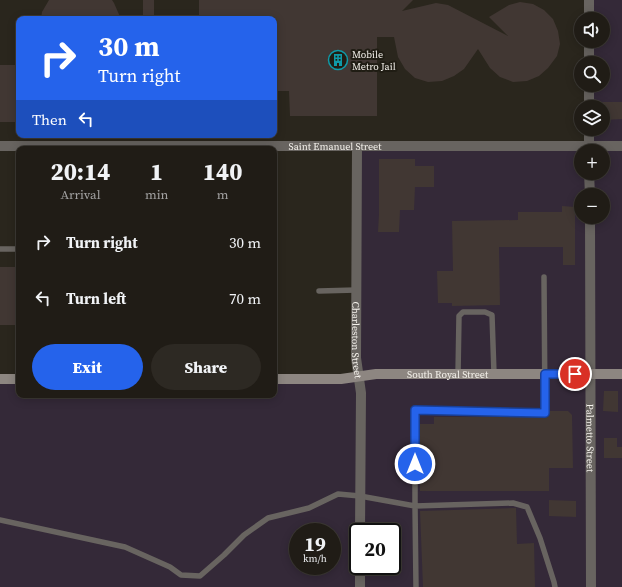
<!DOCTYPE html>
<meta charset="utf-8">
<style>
body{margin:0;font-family:"Source Serif 4",serif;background:#2d2923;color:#f1f3f6;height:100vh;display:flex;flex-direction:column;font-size:15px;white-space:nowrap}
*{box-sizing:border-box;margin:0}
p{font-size:13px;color:#a2a1a1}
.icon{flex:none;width:22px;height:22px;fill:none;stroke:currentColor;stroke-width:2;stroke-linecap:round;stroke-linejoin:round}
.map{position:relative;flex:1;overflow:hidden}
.panel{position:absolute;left:16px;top:146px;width:261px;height:252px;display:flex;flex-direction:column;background:#201c16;border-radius:8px;box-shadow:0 2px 10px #0003,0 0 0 1px #3d3a35}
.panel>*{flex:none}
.hud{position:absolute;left:16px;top:16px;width:261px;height:122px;border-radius:8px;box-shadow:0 2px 10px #0003,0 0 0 1px #3d3a35;background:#2563eb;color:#fff;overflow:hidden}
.tools{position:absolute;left:574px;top:12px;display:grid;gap:8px}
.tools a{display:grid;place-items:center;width:36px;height:36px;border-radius:50%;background:#201c16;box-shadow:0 2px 10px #0003,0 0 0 1px #3d3a35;font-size:20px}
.speed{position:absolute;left:289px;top:523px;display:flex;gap:8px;font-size:20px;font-weight:700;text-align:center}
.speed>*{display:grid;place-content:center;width:52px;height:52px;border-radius:50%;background:#201c16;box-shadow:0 2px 10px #0003,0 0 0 1px #3d3a35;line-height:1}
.speed small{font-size:10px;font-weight:400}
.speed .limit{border:2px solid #111;border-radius:6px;background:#fff;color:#111}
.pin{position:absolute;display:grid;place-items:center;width:34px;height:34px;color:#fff;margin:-17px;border:2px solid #fff;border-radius:50%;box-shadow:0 1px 4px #0007}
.me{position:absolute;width:44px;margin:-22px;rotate:0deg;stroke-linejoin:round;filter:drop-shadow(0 0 3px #0008)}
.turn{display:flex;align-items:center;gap:14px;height:84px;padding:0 16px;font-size:18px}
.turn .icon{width:52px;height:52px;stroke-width:2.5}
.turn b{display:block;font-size:28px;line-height:34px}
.then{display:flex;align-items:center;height:38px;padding:0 16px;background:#0003;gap:8px;font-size:15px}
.eta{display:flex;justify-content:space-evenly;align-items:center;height:68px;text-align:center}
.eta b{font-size:24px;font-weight:800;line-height:28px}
.primary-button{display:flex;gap:8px;margin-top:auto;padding:8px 16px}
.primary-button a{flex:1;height:46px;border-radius:24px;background:#2563eb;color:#fff;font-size:16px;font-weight:800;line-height:46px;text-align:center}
.primary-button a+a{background:#2d2923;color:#f1f3f6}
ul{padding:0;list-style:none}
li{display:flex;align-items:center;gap:12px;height:56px;padding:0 16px}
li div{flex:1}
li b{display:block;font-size:15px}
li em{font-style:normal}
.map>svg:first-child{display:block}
.industrial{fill:#342938;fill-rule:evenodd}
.building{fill:#413733}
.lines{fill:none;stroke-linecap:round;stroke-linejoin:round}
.lane{stroke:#686460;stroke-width:5.5}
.street{stroke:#686460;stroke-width:10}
.secondary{stroke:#8d8681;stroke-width:10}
.route-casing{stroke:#184099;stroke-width:10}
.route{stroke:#2563eb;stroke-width:7}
.labels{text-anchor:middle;stroke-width:4;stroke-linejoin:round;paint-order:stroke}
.poi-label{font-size:10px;fill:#f5f2ec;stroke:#201d14;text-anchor:start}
.street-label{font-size:10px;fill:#f5f2ec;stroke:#201d14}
</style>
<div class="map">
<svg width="622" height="587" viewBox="0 0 622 587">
<rect width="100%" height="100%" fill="#2a261d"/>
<path class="industrial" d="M589 0H622V587H0V379H19V395H274V379L358 376 357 147 589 146V129H603V107H589V85H603V63H589V41H603V19H589ZM581 151H603V173H581ZM581 195H603V217H581ZM298 532H332V566H298ZM358 532H392V566H358Z"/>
<path class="building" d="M49 0H112L114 3 121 19H41L42 12Z
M143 0H154V19H143Z
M199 0H413L402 11 436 3 448 5 508 36 489 17 509 5 520 2 533 4 544 10 553 19 558 31 560 44 557 56 548 68 539 76 527 81 513 82 500 77 490 68 478 49 464 69 454 76 442 81 428 82 415 78 405 69 398 57 394 37H377V116H290L289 91H274V19H199Z
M0 65H19V122H0Z
M603 102H622V119L603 120Z
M379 159H415V166H434V187H415L414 210H400L399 232H378L379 214Z
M562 206 575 207V265H563V247H499L500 305 452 306V303H438L437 271H453L452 221 518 220V212H562Z
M0 267H19V325H0Z
M604 391H618V412L603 411Z
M549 411H568L572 415 573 468H549V491H420V424H434V417H547Z
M604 438H617V447H622V458H604Z
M549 500 576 501V517L549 516Z
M516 508 517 544 534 543 535 587H423L420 511Z"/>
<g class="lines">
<path class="lane" d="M0 249H19
M319 291 356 290
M458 374 459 316 463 312H485L492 315 494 374
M0 520 125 547 170 567 181 575 200 576 224 555 244 535 268 518 309 508 338 494 360 496 415 506V410L545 413 544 277
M416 587 415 506 513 503 527 507 540 538 554 582 555 587"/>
<g class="street">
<path d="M589 0V19"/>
<path d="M589 41V63"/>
<path d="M589 85V107"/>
<path d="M589 129V151"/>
<path id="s1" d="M0 146H622"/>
<path id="s2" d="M357 147 356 358 361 393 360 532"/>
<path d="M589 173 590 195"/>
<path id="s3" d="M590 217 591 587"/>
<path d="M360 566V587"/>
</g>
<g class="secondary">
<path d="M0 379H19"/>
<path id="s4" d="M274 379H341L376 374H622"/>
</g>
</g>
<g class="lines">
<defs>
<path id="route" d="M415 464V410L545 413V374H575"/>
</defs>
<use href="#route" class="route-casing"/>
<use href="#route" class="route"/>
</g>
<defs>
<symbol id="building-ring" viewBox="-11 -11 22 22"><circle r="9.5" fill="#201d14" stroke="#0f9aa8" stroke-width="1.5"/><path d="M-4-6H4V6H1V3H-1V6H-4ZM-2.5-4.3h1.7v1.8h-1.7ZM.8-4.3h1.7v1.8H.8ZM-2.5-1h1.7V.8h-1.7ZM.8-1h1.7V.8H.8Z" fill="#0f9aa8"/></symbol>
</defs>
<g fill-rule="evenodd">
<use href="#building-ring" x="327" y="49" width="22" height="22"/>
</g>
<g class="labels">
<g class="poi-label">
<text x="352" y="58">Mobile<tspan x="352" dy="12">Metro Jail</tspan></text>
</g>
<g class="street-label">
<text dy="4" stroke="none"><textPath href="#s1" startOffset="335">Saint Emanuel Street</textPath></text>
<text dy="4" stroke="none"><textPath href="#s2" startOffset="193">Charleston Street</textPath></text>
<text dy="4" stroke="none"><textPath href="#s4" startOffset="174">South Royal Street</textPath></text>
<text dy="4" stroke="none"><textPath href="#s3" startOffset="221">Palmetto Street</textPath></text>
</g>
</g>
</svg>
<div class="tools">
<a><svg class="icon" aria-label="sound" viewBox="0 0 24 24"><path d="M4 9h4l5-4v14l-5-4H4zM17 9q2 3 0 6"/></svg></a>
<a><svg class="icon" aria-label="search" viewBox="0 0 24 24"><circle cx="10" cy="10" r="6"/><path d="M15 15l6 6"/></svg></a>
<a><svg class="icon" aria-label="layers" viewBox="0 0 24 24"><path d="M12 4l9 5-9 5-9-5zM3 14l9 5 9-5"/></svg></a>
<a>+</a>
<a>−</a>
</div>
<div class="speed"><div>19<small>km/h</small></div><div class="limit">20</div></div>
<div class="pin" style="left:575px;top:374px;background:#d93025"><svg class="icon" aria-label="arrive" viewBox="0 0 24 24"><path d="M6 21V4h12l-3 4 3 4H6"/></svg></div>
<svg class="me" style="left:415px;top:464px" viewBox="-20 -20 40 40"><circle r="17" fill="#2563eb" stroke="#fff" stroke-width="3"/><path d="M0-11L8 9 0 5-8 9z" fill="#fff"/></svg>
<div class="hud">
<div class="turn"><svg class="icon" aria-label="right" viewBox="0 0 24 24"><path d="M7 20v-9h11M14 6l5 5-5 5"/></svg><div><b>30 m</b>Turn right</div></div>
<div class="then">Then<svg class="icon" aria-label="left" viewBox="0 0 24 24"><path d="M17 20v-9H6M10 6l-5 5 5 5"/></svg></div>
</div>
<section class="panel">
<div class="eta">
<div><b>20:14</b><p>Arrival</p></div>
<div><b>1</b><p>min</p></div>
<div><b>140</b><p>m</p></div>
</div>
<ul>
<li><svg class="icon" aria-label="right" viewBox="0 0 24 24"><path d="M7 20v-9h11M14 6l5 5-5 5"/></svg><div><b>Turn right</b></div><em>30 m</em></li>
<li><svg class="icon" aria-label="left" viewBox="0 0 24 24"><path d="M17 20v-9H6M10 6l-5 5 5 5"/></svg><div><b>Turn left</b></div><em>70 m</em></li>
</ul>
<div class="primary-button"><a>Exit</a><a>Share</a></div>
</section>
</div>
